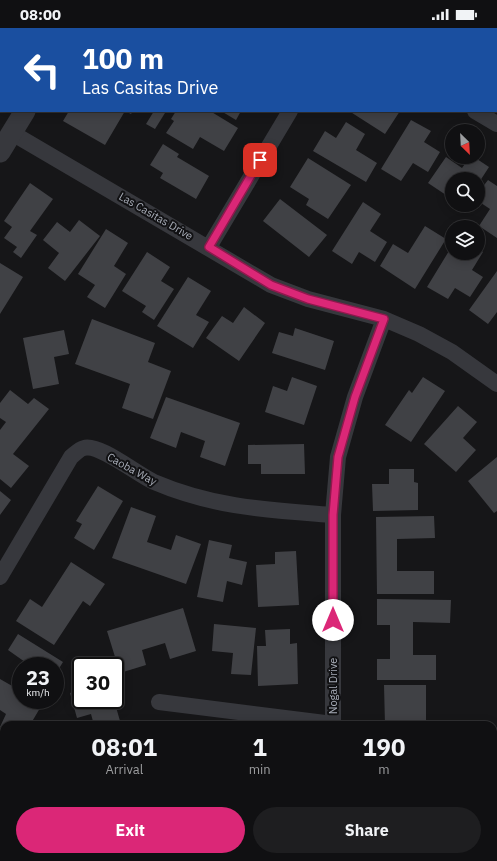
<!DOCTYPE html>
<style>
body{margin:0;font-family:"IBM Plex Sans",sans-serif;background:#1e1e20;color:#f1f3f6;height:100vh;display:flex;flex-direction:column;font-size:15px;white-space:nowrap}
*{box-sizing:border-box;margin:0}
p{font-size:13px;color:#9c9d9f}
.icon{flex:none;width:22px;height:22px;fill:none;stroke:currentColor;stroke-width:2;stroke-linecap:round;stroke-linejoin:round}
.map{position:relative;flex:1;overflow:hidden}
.sheet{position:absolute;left:0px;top:693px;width:497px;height:140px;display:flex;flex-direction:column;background:#101012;border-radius:12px 12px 0 0;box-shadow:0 2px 10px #0003,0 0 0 1px #303032}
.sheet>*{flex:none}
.banner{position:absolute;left:0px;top:0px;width:497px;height:84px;box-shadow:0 2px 10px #0003,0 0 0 1px #303032;background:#1a4fa0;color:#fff;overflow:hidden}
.needle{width:26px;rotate:156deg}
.fabs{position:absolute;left:445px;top:96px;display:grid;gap:8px}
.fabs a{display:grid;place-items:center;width:40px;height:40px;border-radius:50%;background:#101012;box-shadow:0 2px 10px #0003,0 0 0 1px #303032;font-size:20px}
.speed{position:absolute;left:12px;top:629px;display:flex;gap:8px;font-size:20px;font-weight:700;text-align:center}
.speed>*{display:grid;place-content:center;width:52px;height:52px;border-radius:50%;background:#101012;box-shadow:0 2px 10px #0003,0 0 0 1px #303032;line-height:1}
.speed small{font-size:10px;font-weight:400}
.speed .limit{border:2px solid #111;border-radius:6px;background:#fff;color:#111}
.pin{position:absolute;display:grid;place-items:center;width:34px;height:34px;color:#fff;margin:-17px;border-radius:8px;box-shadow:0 2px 6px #0006}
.me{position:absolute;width:44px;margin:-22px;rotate:0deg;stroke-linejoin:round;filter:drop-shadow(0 0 3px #0008)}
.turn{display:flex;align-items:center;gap:14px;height:84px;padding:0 16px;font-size:18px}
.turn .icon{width:52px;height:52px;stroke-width:2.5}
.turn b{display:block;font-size:28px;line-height:34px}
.eta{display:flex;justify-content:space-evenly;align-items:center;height:68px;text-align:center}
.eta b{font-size:24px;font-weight:800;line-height:28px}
.action{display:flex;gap:8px;margin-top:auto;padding:8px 16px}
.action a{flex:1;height:46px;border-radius:24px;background:#db2777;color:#fff;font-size:16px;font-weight:800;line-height:46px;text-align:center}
.action a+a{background:#1e1e20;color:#f1f3f6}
.status{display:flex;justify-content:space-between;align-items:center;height:28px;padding:0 20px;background:#101012;direction:ltr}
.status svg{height:11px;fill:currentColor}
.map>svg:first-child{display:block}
.building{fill:#404145}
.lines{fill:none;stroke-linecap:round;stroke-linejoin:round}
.minor{stroke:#37383d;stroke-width:16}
.tertiary{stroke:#37383d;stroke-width:21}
.route-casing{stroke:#8e194d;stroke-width:10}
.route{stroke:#db2777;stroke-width:7}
.labels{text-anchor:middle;stroke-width:4;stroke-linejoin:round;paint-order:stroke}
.street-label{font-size:11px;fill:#a8adb8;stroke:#111113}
</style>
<div class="status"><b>08:00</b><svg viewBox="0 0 49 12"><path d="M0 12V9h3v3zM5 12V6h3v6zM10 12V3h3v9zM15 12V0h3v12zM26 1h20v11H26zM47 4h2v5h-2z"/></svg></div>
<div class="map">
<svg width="497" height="833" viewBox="0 0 497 833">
<rect width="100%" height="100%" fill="#161618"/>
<path class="building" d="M69 83H133L131 86 125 83 105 117 63 93Z
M154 83 165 85 155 101 146 96Z
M176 83H210L238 100 224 123 200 109 193 121 166 105 174 93 171 91Z
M221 83H241L236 92Z
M349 83H400L385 106Z
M411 92 431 103 424 114 440 124 428 144 413 135 401 153 381 141Z
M346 94 365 106 356 122 377 135 366 154 313 123 325 103 336 110Z
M163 116 179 126 177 129 209 148 196 171 160 150 163 145 150 137Z
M446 129 462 140 470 129H474L489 139 478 156V151H452V171L428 155Z
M308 130 351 157 328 191 306 177 309 171 290 159Z
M488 152 497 158V210L479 198 490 181 478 173V165Z
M30 155 53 171 30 203 37 207 21 230 13 224 17 219 4 210 12 199 4 193Z
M280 171 327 207 309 229 263 193Z
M363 174 381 186 370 203 387 214 375 234 359 224 352 236 332 223Z
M79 192 100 208 65 253 48 240 59 225 43 212 57 194 70 204Z
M425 198 446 211 415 261 380 238 393 216 408 225Z
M106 201 128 215 114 238 126 246 105 280 87 269 95 257 78 246Z
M452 218V225H478V221L483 224 472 242 483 249 470 269 455 260 448 271 427 259Z
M147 224 170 239 161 253 174 261 154 292 142 284 146 278 122 263Z
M0 235 23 249 0 286Z
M497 243V284L488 296 469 282Z
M188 249 211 263 196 287 209 294 193 320 157 298Z
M244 279 265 295 239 333 206 310 222 288 233 295Z
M92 291 155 315 148 334 171 343 153 391 122 380 130 356 75 336Z
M295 300 334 313 325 342 272 325 279 304 293 308Z
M64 302 69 326 54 329 59 356 33 361 23 310Z
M292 349 317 358 304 397 265 384 273 358 287 363Z
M423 349 445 363 411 414 385 397 409 362 412 365Z
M10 362 28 376 34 370 49 381 13 426 29 438 11 460 0 451V402L6 394 0 390V375Z
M166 369 240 395 225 438 200 429 205 413 181 404 176 420 150 410Z
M458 378 477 394 463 410 476 422 456 444 424 416Z
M304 416 305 446H261V436H248V417Z
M497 429V483L494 485 468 453Z
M389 441H414V454L418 455V482L373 483 372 456H389Z
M98 458 123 473 94 522 74 510 82 496 76 493Z
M0 463 11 472 0 487Z
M131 479 156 488 147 514 171 522 176 507 201 516 186 556 112 530Z
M434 488 435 510 397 511V543H434V566H377L376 489Z
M209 512 232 517 229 530 247 534 242 557 227 553 223 574 197 569Z
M296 523 299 577 258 579 256 537 275 536V524Z
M71 534 105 556 90 578 83 573 54 617 16 593 30 571 42 579Z
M377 571 451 572 450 595 413 594V627H436V652H377V631H390V597H377Z
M183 580 196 623 170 631 165 615 142 622 146 637 120 645 107 603Z
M214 596 256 600 251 647 231 646 233 625 212 623Z
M290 601V616L297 615 298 656 258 658 257 618H266L265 602Z
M18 606 63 634 55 647V638H22L25 634 8 622Z
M21 640V656L13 652Z
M0 651 21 663V672H37L43 675 30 697H4V701L0 699 6 686 0 682Z
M384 657H426V694L411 695V697H385Z
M81 661V672H114L120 693 105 697H94L91 686 77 690 70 665Z
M0 704 4 707V745L0 751Z
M0 761 4 763V782L0 788Z
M53 829H74L71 833H58Z
M168 829H195V833H168Z
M222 829H243L244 833H223Z
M271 829H298V833H271Z"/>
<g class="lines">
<path class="minor" d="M339 1V0
M475 83 497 96
M12 105 271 257 308 271 384 291 419 306 452 324 497 356
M209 219 290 83
M0 549 71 429C75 426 79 421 84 420 99 415 138 447 154 454 215 480 269 482 333 487
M159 674 333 696
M333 697V487L338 429 355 369 384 291
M332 833V829"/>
<path class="tertiary" d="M73 1 74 0
M0 124 25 83"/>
</g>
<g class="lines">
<defs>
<path id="route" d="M260 132 209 219 271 257 308 271 384 291 355 369 338 429 333 487V592"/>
</defs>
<use href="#route" class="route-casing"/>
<use href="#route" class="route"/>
</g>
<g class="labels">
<g class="street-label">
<text transform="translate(156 188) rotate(30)" y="4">Las Casitas Drive</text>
<text transform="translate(132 441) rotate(29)" y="4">Caoba Way</text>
<text transform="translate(333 658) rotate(-90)" y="4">Nogal Drive</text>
</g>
</g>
</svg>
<div class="fabs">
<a><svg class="needle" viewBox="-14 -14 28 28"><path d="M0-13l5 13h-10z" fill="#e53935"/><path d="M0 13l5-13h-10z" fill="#9c9d9f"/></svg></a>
<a><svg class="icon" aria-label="search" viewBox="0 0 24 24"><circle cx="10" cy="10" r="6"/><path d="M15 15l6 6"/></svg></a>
<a><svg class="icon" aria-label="layers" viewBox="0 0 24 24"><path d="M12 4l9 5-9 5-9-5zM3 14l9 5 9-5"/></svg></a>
</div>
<div class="speed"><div>23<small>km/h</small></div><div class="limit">30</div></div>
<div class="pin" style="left:260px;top:132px;background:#d93025"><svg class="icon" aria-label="arrive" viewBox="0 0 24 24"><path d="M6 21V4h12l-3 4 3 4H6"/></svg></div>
<svg class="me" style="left:333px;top:592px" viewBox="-20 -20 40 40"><circle r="19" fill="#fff"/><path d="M0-13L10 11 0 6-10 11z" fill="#db2777"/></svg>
<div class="banner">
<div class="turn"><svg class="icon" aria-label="left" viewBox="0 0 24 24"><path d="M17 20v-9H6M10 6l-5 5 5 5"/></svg><div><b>100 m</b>Las Casitas Drive</div></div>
</div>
<section class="sheet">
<div class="eta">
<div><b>08:01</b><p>Arrival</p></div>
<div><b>1</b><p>min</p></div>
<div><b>190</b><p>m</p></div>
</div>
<div class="action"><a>Exit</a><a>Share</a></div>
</section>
</div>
